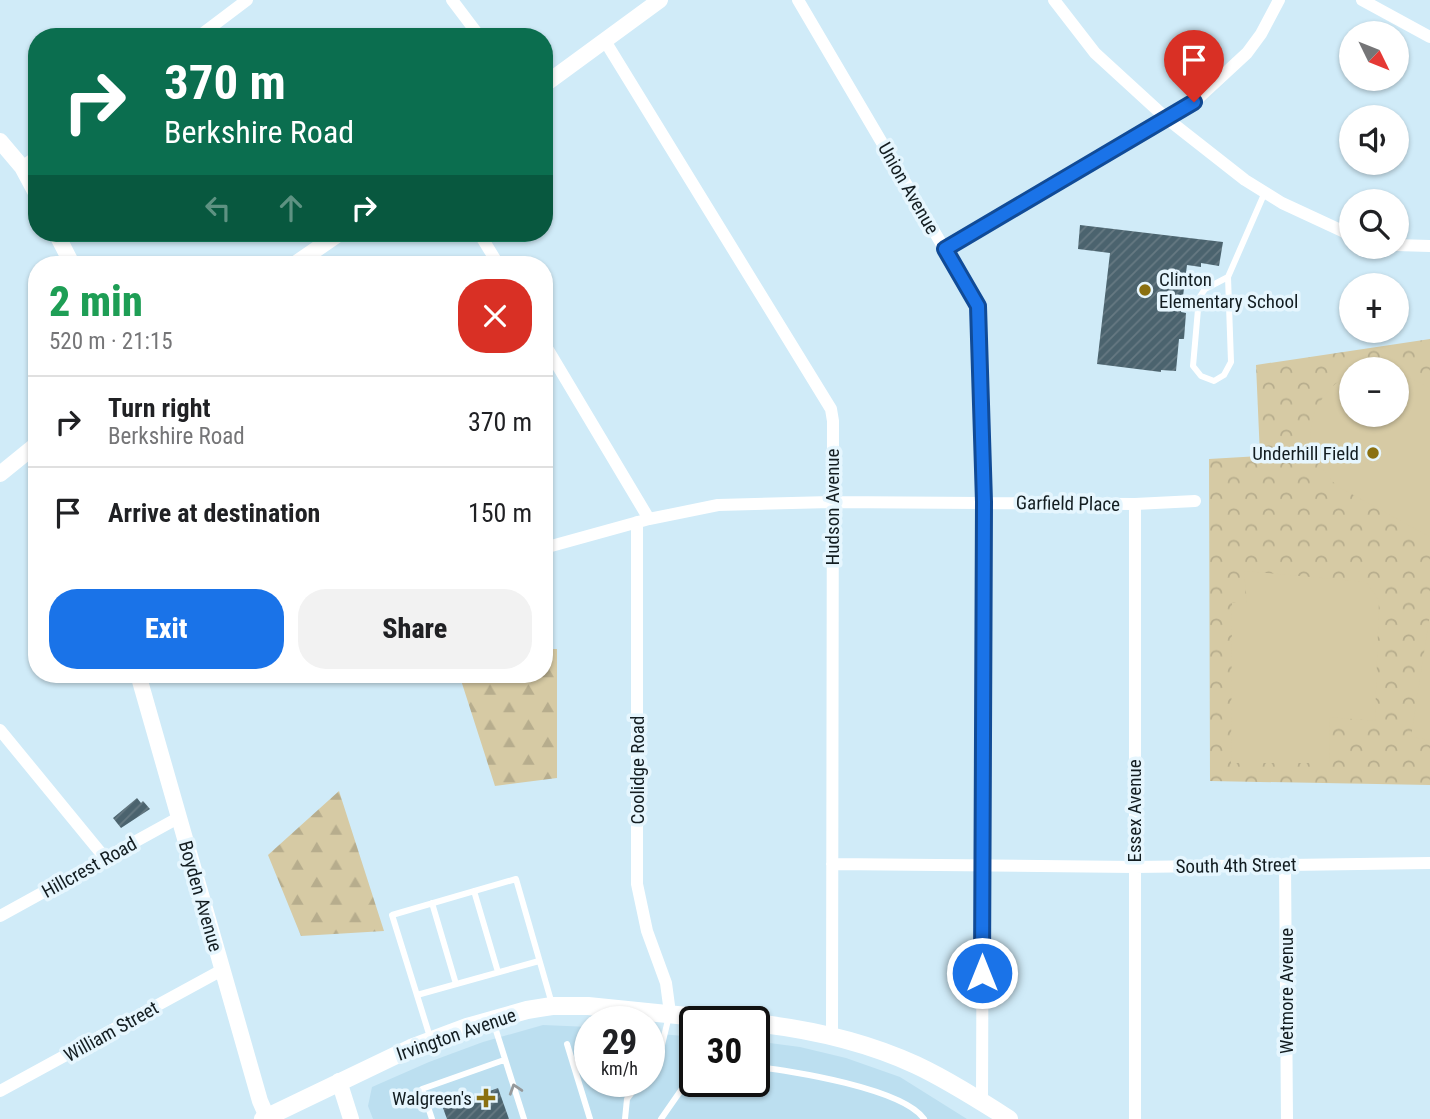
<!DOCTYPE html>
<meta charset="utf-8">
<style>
body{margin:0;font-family:"Roboto Condensed",sans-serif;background:#f2f2f2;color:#202124;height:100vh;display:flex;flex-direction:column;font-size:26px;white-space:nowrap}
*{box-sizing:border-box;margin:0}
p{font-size:23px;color:#757577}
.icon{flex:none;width:38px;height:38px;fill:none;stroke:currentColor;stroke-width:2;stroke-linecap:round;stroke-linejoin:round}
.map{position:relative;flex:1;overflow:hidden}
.drawer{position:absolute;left:28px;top:256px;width:525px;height:427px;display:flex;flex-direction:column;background:#fff;border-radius:28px;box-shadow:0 2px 5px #0004}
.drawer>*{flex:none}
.top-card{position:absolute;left:28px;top:28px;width:525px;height:214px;border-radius:28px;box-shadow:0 2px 5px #0004;background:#0b6e4f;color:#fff;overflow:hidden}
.needle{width:46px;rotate:133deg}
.fabs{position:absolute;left:1339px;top:21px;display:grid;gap:14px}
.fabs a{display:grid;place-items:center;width:70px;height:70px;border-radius:50%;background:#fff;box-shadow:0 2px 5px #0004;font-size:35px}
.speed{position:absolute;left:574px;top:1006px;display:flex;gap:14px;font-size:35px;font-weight:700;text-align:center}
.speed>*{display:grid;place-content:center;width:91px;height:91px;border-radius:50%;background:#fff;box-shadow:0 2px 5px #0004;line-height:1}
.speed small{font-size:18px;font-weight:400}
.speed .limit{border:4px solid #111;border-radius:10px;background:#fff;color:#111}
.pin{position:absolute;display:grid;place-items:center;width:60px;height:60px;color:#fff;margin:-72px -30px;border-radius:50% 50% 50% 0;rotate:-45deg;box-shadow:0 0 7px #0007}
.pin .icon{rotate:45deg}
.me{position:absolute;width:77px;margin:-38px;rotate:0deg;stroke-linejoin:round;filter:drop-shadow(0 0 5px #0008)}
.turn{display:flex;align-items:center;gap:24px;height:147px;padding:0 21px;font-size:32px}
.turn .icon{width:91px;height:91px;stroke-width:2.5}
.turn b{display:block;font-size:49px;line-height:60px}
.lanes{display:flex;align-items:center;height:66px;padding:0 21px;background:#0003;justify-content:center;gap:35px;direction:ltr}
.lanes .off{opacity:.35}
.round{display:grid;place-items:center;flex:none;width:74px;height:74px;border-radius:28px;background:#f2f2f2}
.overview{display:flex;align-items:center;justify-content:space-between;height:119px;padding:0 21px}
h1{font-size:42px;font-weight:800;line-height:52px;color:#1e9e55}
.button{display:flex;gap:14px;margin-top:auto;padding:14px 21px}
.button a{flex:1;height:80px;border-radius:28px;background:#1a73e8;color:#fff;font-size:28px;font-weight:800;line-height:80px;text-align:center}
.button a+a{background:#f2f2f2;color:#202124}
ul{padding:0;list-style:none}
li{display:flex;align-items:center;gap:21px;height:91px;padding:0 21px;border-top:2px solid #e0e0e0}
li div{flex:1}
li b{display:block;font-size:26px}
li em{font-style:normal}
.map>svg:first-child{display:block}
.built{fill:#bcdff0}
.forest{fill:url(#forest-firs)}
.park{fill:url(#park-crowns);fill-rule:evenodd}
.pitch{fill:#d6caa4}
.building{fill:url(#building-hatch)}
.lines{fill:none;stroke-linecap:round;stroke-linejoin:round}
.service{stroke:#fff;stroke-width:6}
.minor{stroke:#fff;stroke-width:12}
.tertiary{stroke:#fff;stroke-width:16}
.secondary{stroke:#fff;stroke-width:18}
.oneway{stroke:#95999b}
.route-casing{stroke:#114b97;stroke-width:18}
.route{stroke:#1a73e8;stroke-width:12}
.poi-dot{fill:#8a7011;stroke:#e6f6fe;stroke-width:2.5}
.labels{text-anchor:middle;stroke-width:7;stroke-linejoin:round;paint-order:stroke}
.street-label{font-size:19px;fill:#131d21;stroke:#e6f6fe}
.poi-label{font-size:19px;fill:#131d21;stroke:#e6f6fe;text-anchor:end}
</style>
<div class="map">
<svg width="1430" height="1119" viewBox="0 0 1430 1119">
<defs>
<pattern id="forest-firs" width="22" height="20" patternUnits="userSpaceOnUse" patternTransform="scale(1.75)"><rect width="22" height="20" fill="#d6caa4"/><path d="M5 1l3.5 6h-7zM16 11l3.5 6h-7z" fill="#b7ad8d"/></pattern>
<pattern id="park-crowns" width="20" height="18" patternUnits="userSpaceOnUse" patternTransform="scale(1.75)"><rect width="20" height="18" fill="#d6caa4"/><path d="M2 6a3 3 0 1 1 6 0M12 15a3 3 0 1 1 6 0" fill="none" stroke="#b7ad8d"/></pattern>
<pattern id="building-hatch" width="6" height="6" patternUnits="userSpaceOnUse" patternTransform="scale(1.75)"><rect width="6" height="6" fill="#4b636e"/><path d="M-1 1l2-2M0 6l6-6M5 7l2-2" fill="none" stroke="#667982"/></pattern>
</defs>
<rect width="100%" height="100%" fill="#d0ebf8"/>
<path class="built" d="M543 1025 590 1027V1082H649V1033L695 1037V1082H754V1041L800 1047 846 1058 900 1077 967 1119H373L368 1106 372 1087 429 1062 483 1042Z"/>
<path class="forest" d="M544 649H557V778L495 786 459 674H544Z
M339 791 384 931 301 936 268 855Z"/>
<path class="park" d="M1430 339V785L1210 781 1209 459 1260 456 1256 365ZM1351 369H1396V415H1351Z"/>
<path class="pitch" d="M1397 371 1430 388V537L1337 486C1326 474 1314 460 1311 443 1307 415 1326 385 1351 374V415H1396Z
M1244 571 1366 582 1379 600 1375 721 1330 717 1329 763H1231L1232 603H1247Z
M1430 614V740L1411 737Z"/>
<path class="building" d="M1080 225 1223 242 1219 266 1201 263V267L1187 265 1181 312 1186 313 1184 339H1179L1176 371 1161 370V372L1097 364 1110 253 1078 249Z
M137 798 141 803 143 801 150 809 121 828 113 818Z
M498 1088 509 1119H447L443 1108Z"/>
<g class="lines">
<path class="service" d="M1228 277 1205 289 1199 298 1193 366 1201 376 1214 381 1224 375 1231 362 1228 277 1265 192
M474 891 498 972
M432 903 456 984
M417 995 539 961
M493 1021 524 1119
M430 1037 392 915 516 879 552 1004
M567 1044 590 1119
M754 1067C791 1070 904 1089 924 1119
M649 1069 660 1053 669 1016
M432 1119 422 1089 504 1060
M625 1119 627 1099 640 1082
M661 1119 695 1070"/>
<path class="minor" d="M452 0 480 37
M798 0 978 306 984 502 982 1102
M1054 0 1095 53 1166 118 1245 180 1282 203 1351 235
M1362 0 1430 37
M198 37 247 0
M605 41 831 409 833 421 832 1037
M22 167 37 156
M479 233 498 264
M1396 245 1430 246
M945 249 1194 102 1247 53 1261 34 1279 0
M544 343 649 519
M1135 504V1119
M637 522V884L647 931 666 983 670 1013
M544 548 649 519 718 505 831 502 1135 504 1195 501
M0 730 105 858
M832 864 1134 867 1430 863
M1285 864 1287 1119
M0 916 178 818
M0 1091 222 970"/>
<path class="tertiary" d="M544 85 660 0
M0 141 22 167 37 195
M56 233 72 264
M295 264 340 233
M0 474 37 444
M138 674 260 1101 267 1117
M339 1081 351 1119"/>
<path class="secondary" d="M754 1023C809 1029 866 1042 916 1065 948 1080 979 1100 1009 1119
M263 1119 411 1048 467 1027 527 1010 552 1006H588L746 1022"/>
</g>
<defs><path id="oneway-chevron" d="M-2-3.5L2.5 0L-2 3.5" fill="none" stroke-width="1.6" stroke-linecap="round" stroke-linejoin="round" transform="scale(1.75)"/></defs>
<use class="oneway" href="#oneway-chevron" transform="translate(515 1089) rotate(-108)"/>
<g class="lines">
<defs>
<path id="route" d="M982 973 984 502 978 306 945 249 1194 102"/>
</defs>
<use href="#route" class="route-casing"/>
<use href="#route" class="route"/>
</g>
<g class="poi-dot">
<circle cx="1145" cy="290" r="7"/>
<circle cx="1373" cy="453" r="7"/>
<path d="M482.5 1087.5h7v7h7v7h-7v7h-7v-7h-7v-7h7z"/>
</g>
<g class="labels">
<g class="street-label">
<text transform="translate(909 188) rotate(60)" y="7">Union Avenue</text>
<text transform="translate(1068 503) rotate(1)" y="7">Garfield Place</text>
<text transform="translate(832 507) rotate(-90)" y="7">Hudson Avenue</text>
<text transform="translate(637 770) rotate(-90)" y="7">Coolidge Road</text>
<text transform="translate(1134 811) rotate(-90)" y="7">Essex Avenue</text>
<text transform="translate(1236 865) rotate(-1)" y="7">South 4th Street</text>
<text transform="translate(89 867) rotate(-29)" y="7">Hillcrest Road</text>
<text transform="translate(201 896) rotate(74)" y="7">Boyden Avenue</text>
<text transform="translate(1286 991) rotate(-90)" y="7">Wetmore Avenue</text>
<text transform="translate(111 1031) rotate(-29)" y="7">William Street</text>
<text transform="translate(456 1034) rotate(-19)" y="7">Irvington Avenue</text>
</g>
<g class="poi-label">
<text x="1159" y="286" text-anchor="start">Clinton<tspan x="1159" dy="22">Elementary School</tspan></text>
<text x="1359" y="460">Underhill Field</text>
<text x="472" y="1105">Walgreen's</text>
</g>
</g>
</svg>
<div class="fabs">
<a><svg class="needle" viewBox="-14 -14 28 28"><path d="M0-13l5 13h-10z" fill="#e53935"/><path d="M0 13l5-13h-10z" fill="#757577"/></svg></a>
<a><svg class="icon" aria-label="sound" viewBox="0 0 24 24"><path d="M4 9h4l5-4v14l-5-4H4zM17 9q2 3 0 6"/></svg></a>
<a><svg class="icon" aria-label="search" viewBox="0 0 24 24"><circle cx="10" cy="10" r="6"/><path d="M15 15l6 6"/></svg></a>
<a>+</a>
<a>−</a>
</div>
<div class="speed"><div>29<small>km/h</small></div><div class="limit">30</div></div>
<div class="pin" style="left:1194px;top:102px;background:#d93025"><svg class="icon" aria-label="arrive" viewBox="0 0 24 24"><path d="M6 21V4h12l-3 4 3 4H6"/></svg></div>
<svg class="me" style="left:982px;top:973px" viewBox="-20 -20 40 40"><circle r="17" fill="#1a73e8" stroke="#fff" stroke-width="3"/><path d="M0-11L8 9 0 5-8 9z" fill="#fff"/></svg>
<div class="top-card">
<div class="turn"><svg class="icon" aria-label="right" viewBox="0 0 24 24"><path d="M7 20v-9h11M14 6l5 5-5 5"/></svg><div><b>370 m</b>Berkshire Road</div></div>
<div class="lanes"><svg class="icon off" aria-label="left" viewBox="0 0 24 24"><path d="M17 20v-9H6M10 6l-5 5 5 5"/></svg><svg class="icon off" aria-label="ahead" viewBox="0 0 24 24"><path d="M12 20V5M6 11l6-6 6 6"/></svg><svg class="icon" aria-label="right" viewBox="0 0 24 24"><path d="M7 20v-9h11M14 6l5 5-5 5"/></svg></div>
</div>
<section class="drawer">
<div class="overview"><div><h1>2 min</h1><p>520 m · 21:15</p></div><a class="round" style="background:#d93025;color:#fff"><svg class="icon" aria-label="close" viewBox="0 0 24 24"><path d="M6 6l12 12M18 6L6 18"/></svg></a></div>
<ul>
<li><svg class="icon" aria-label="right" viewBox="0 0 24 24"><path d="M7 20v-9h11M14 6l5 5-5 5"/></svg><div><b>Turn right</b><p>Berkshire Road</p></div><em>370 m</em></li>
<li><svg class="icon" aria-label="arrive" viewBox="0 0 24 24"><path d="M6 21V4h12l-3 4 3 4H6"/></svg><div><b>Arrive at destination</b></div><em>150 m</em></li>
</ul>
<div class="button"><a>Exit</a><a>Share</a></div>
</section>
</div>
